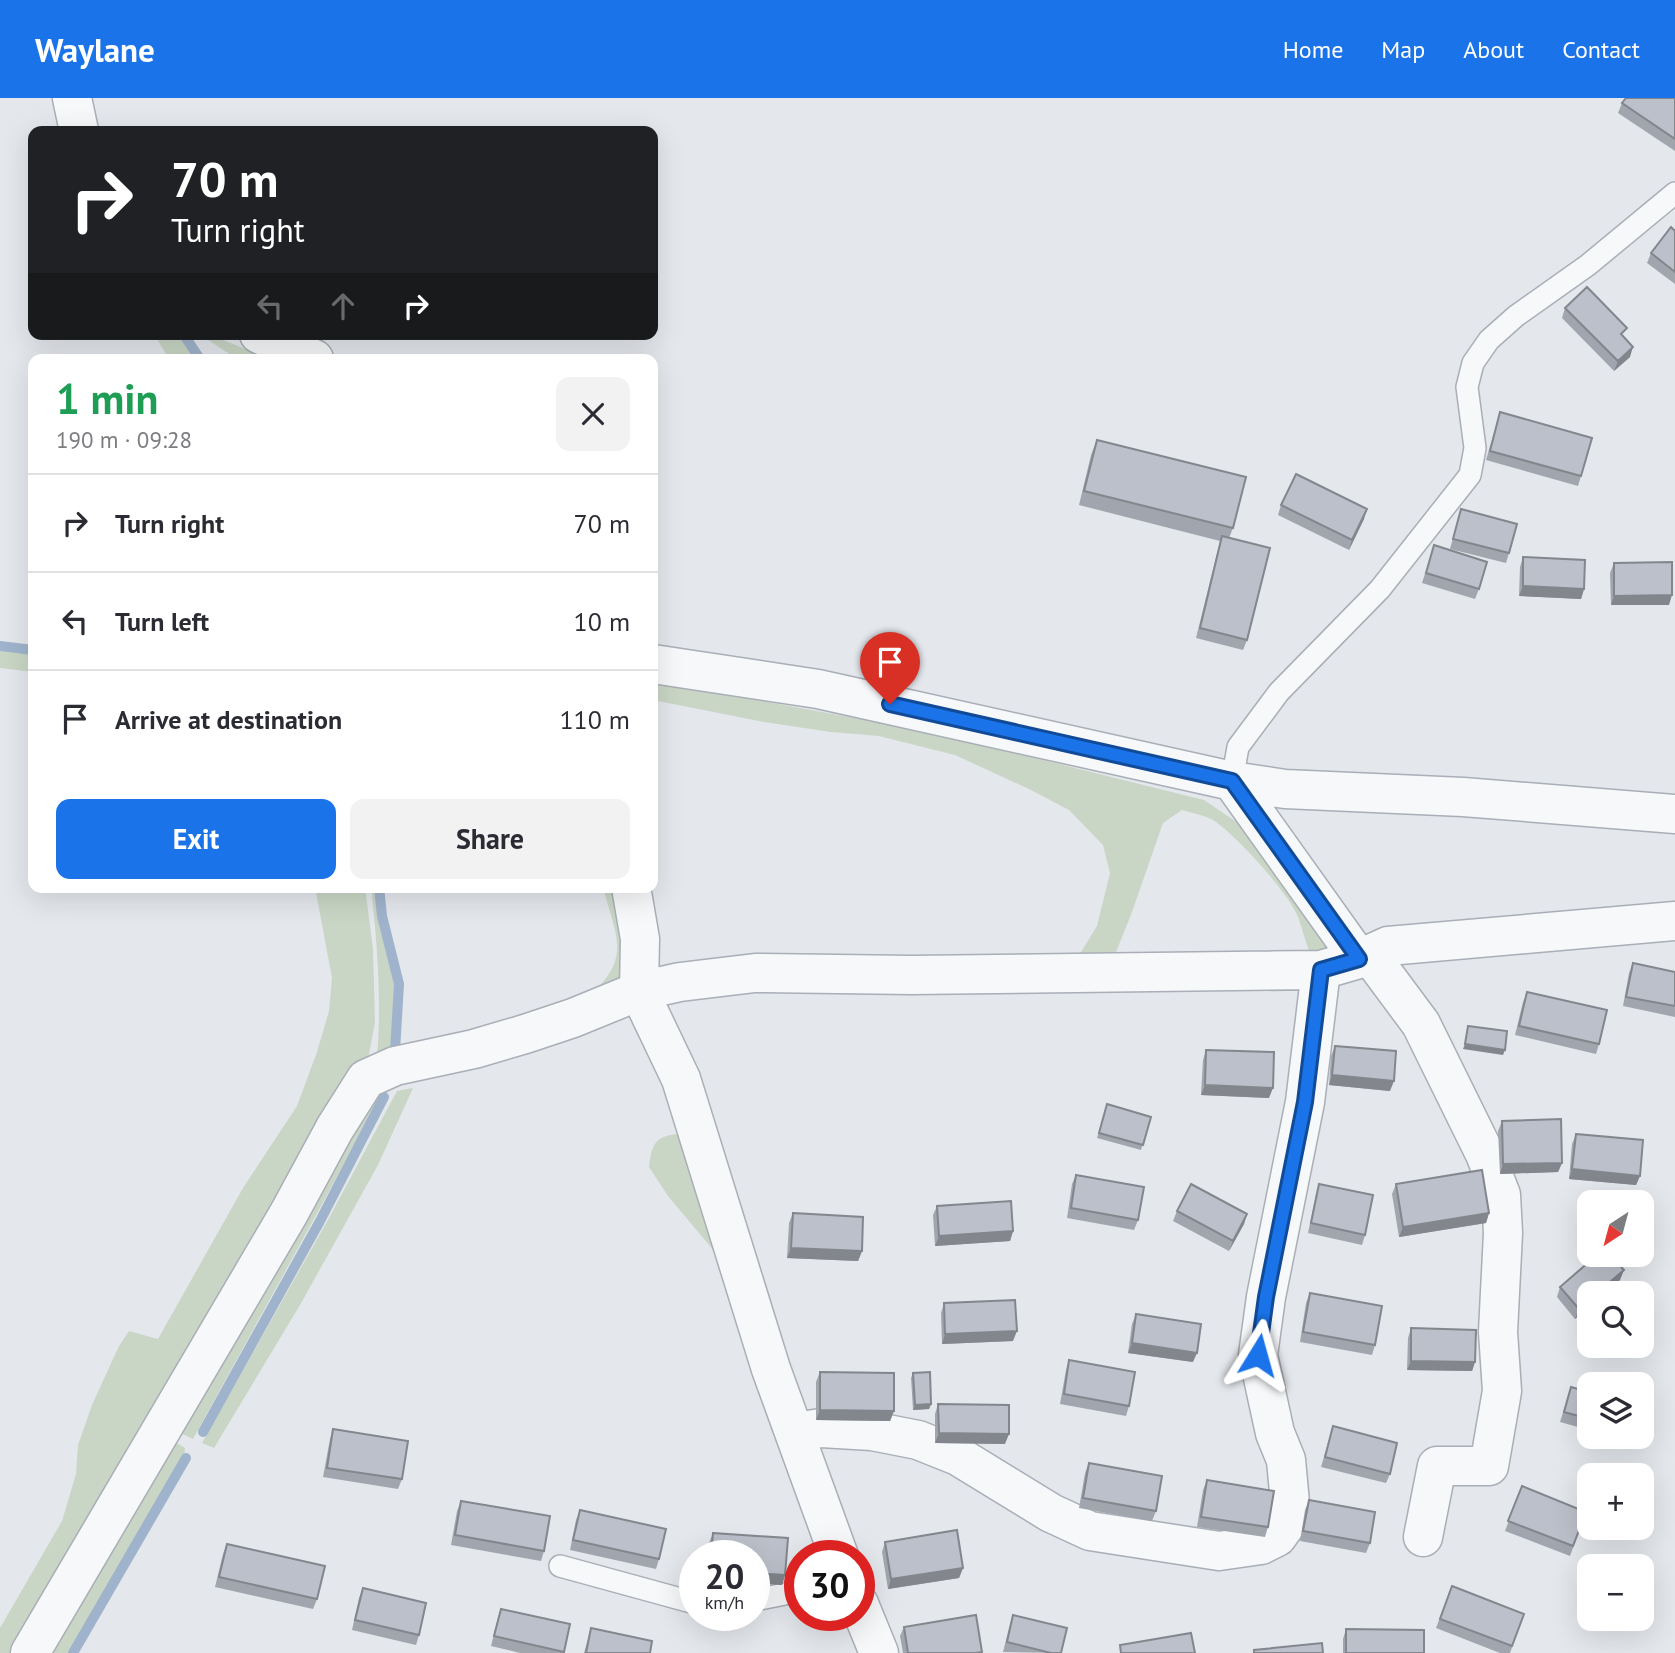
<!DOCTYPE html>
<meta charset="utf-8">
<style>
body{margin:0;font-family:"PT Sans",sans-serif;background:#f2f2f3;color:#2b2b33;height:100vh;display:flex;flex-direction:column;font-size:26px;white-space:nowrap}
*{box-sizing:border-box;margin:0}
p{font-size:23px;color:#7c7c81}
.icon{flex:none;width:38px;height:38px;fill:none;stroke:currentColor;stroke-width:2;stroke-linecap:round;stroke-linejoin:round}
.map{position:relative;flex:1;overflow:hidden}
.drawer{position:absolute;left:28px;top:256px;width:630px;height:539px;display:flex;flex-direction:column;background:#fff;border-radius:14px;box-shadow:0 7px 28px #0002}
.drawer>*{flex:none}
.top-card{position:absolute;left:28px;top:28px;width:630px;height:214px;border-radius:14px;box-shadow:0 7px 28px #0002;background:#202124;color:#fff;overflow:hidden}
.needle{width:46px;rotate:216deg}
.fabs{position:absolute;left:1577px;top:1092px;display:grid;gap:14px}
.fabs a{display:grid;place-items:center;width:77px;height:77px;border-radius:14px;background:#fff;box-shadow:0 7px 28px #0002;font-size:35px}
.speed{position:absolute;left:679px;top:1442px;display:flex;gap:14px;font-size:35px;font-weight:700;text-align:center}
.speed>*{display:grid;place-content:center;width:91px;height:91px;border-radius:50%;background:#fff;box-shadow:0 7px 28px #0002;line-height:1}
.speed small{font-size:18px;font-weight:400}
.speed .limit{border:10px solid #d22;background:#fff;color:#111}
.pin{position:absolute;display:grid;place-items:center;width:60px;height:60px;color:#fff;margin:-72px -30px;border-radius:50% 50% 50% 0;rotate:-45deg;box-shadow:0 0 7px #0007}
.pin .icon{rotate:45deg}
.me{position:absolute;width:77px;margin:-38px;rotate:8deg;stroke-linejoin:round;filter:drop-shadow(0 0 5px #0008)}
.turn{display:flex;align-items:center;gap:24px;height:147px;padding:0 28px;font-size:32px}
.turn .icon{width:91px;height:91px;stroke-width:2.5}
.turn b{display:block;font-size:49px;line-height:60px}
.lanes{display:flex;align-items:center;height:66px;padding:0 28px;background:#0003;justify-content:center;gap:35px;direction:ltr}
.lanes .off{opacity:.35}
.round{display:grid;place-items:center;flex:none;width:74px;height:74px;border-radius:14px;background:#f2f2f3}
.headline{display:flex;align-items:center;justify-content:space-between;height:119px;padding:0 28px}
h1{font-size:42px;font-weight:700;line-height:52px;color:#1e9e55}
.button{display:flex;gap:14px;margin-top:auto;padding:14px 28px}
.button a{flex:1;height:80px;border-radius:14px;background:#1a73e8;color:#fff;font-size:28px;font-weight:700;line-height:80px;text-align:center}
.button a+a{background:#f2f2f3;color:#2b2b33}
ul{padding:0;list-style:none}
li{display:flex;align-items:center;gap:21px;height:98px;padding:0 28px;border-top:2px solid #e1e1e2}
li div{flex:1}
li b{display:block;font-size:26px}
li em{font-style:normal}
header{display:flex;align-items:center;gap:42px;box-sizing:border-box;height:98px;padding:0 35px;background:#1a73e8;color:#fff}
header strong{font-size:33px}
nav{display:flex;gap:38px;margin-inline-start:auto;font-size:24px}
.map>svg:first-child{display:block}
.green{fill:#c9d6c5}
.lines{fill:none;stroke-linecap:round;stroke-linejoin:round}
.stream{stroke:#9fb4cc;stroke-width:10}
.service-casing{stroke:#a9aeb7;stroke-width:24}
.minor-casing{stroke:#a9aeb7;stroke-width:41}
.service{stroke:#f7f8fa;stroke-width:21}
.minor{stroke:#f7f8fa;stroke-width:38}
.wall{fill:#a1a5ae}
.shaded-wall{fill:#83868d}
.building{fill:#bbc0ca;stroke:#83868d;stroke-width:2}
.route-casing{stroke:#114b97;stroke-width:18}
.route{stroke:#1a73e8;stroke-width:12}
</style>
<header>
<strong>Waylane</strong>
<nav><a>Home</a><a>Map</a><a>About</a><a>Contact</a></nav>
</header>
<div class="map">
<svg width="1675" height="1555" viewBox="0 0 1675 1555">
<rect width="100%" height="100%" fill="#e4e7ec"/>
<path class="green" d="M154 236H181L197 261H169Z
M199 236H208L270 261H237Z
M0 551 33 555V574L0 570Z
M653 585 675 587 926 633 1204 702 1241 727 1340 852 1312 860C1306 846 1303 833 1298 819 1289 795 1235 736 1213 722 1204 717 1192 715 1182 712L1163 725 1132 814 1112 864H1075L1097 828 1110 775 1103 747 1069 712 1029 691 955 657 879 638 831 634 764 624 653 602Z
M315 789H365L373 851 375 924 366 972 265 1126 18 1555H0V1530L62 1423 76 1376 78 1347 92 1307 119 1248 129 1233 158 1241 243 1090 297 1008 317 954 329 913 332 880Z
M371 789H376L380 818 396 886 390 965 376 973C382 910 378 852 371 789Z
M603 789H611L624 837 619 891 590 897C633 859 615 837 603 789Z
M413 990 378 1067 300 1207 214 1350 202 1345 329 1120 397 993Z
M381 999 193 1341 172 1331 357 1011Z
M683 1035 720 1160 668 1098 649 1069C652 1042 657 1038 683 1035Z
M168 1340 185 1350 184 1359 70 1555H41Z"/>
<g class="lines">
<path class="stream" d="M186 240 200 261
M0 548 33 552
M379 789 382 818 399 886 395 953
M203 1334 320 1123 384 999
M73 1555 186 1360"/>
<defs>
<path id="service" d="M1232 683 1238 649 1279 594 1380 491 1470 377 1475 350 1467 289 1473 265 1489 242 1516 218 1588 167 1675 95
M560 1468 695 1505
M754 1502 800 1493"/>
<path id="minor" d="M72 0 79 33
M259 236 314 261
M653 566 818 591 1232 683 1285 691 1463 699 1675 716
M1232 683 1359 861
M631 789 640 841 639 893 681 981 771 1271 839 1458
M1369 856 1421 926 1485 1056 1501 1097 1503 1135 1498 1234 1502 1293 1489 1368H1437L1423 1439
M795 1334 821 1330 872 1333 918 1342 958 1358 1051 1415 1090 1433 1219 1453 1261 1447 1277 1439 1287 1425 1290 1405 1286 1362 1275 1335 1258 1257 1266 1199 1305 1004 1321 872
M859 1506 879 1555
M30 1555 289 1115 335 1030 366 981 395 968 474 951 525 936 573 920 639 893 680 884 755 875 912 877 1321 872 1359 861 1388 848 1675 823"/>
</defs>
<use href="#service" class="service-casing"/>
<use href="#minor" class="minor-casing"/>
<use href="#service" class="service"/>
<use href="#minor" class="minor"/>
</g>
<path class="wall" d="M1675 0V53L1618 15 1622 5Z
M1675 133V186L1647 165 1651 155Z
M1565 210 1624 239 1630 259 1614 273 1562 220Z
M1500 314 1581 378 1578 388 1486 362Z
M1097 342 1233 430 1229 440 1247 542 1243 552 1196 540 1220 443 1079 407 1091 357Z
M1281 407 1364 421 1349 452 1278 417Z
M1461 411 1509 455 1506 465 1450 451Z
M1434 447 1479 491 1475 501 1422 485Z
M1523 459 1584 491 1581 501 1519 498 1520 469Z
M1614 465 1669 507H1611L1610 475Z
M1633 865 1675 874V919L1623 908 1629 875Z
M1527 894 1599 946 1596 956 1515 937 1523 904Z
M1335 948 1390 993 1329 987 1331 958Z
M1206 952 1269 1000 1201 997 1203 962Z
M1107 1006 1151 1019 1141 1052 1097 1040Z
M1502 1023 1562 1065 1558 1074 1500 1076 1498 1033Z
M1576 1036 1640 1078 1636 1087 1569 1081 1572 1046Z
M1076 1077 1138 1122 1134 1132 1067 1120 1072 1086Z
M1319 1086 1365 1137 1362 1147 1308 1135 1316 1096Z
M1396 1086 1489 1115 1486 1125 1399 1139 1392 1096Z
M937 1108 1013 1133 1010 1143 935 1148 933 1117Z
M1177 1113 1247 1116 1244 1126 1229 1153 1173 1123Z
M793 1115 862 1153 858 1163 787 1160 789 1125Z
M1620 1182 1589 1195V1209L1575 1221 1557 1199 1560 1189Z
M1310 1195 1375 1247 1372 1257 1300 1244 1306 1205Z
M944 1205 1013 1243 942 1246 941 1215Z
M1136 1216 1193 1264 1128 1255 1132 1226Z
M1411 1230 1475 1264 1472 1273 1407 1272 1408 1240Z
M1069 1262 1129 1308 1126 1318 1060 1306 1066 1272Z
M820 1274 894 1313 890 1323 816 1322V1284Z
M913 1275 931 1306 929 1311 913 1312 911 1280Z
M1571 1289 1589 1294V1332L1560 1324Z
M938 1306 1005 1346 935 1345V1316Z
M1333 1328 1390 1376 1386 1385 1321 1369Z
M333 1331 402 1381 398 1391 323 1379 330 1341Z
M1089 1365 1156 1413 1152 1423 1079 1410 1085 1375Z
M1207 1382 1268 1429 1265 1439 1197 1429 1203 1392Z
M1522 1388 1586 1414 1570 1458 1505 1433Z
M1309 1402 1370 1445 1366 1455 1300 1443 1305 1412Z
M461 1403 544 1453 541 1463 451 1447 457 1413Z
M580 1412 659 1461 656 1471 570 1452 576 1422Z
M713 1435 788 1440 785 1477 782 1487 754 1485V1458H708L709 1445Z
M885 1444 963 1470 959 1480 888 1491 882 1454Z
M227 1446 317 1501 313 1511 215 1489 223 1456Z
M1452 1488 1524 1516 1510 1555H1500L1436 1530Z
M363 1490 419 1537 416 1547 352 1532 359 1500Z
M501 1511 570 1526 564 1555H520L491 1548 498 1520Z
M1013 1517 1061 1555 1003 1554 1010 1526Z
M904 1529 982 1554 981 1555H903L900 1538Z
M591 1530 650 1555H584Z
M1346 1531 1424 1555H1343V1541Z"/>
<path class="shaded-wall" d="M1633 249 1630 259 1614 273 1618 263Z
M1367 411 1364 421 1349 452 1352 442Z
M1523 488 1584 491 1581 501 1519 498Z
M1672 497 1669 507H1611L1614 498Z
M1465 946 1505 952 1503 957 1463 951Z
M1332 977 1394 983 1390 993 1329 987Z
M1205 987 1273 990 1269 1000 1201 997Z
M1562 1065 1558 1074 1500 1076 1503 1066Z
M1572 1071 1640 1078 1636 1087 1569 1081Z
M1489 1115 1486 1125 1399 1139 1403 1129Z
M1247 1116 1244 1126 1229 1153 1233 1143Z
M1013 1133 1010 1143 935 1148 939 1138Z
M791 1150 862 1153 858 1163 787 1160Z
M1624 1172 1620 1182 1605 1195H1597Z
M1589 1202V1209L1575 1221 1579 1211Z
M1017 1233 1013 1243 942 1246 945 1236Z
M1132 1245 1197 1255 1193 1264 1128 1255Z
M1411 1263 1475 1264 1472 1273 1407 1272Z
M931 1306 929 1311 913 1312 915 1307Z
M820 1312 894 1313 890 1323 816 1322Z
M939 1335 1009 1336 1005 1346 935 1345Z
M963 1470 959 1480 888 1491 891 1481Z
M754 1475 785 1477 782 1487 754 1485Z"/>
<path class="building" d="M1626 0H1675V41L1622 5Z
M1671 129 1675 133V174L1651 155Z
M1587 189 1627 230 1621 236 1633 249 1618 263 1565 210Z
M1500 314 1592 340 1581 378 1490 353Z
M1097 342 1246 379 1233 430 1084 393Z
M1296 376 1367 411 1352 442 1281 407Z
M1461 411 1517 426 1509 455 1453 441Z
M1222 438 1270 450 1247 542 1200 530Z
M1434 447 1487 464 1479 491 1426 475Z
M1523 459 1585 462 1584 491 1523 488Z
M1672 464V497L1614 498V465Z
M1633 865 1675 874V908L1626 899Z
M1527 894 1607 912 1599 946 1519 928Z
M1468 928 1507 933 1505 952 1465 946Z
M1335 948 1396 953 1394 983 1332 977Z
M1206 952 1274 954 1273 990 1205 987Z
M1107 1006 1151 1019 1143 1047 1099 1035Z
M1561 1021 1562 1065 1503 1066 1502 1023Z
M1576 1036 1643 1042 1640 1078 1572 1071Z
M1482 1072 1489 1115 1403 1129 1396 1086Z
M1076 1077 1144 1089 1138 1122 1071 1110Z
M1191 1086 1247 1116 1233 1143 1177 1113Z
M1319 1086 1373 1097 1365 1137 1311 1125Z
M1011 1103 1013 1133 939 1138 937 1108Z
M793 1115 863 1119 862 1153 791 1150Z
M1597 1157H1610L1624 1172 1597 1195H1589V1202L1579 1211 1560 1189Z
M1310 1195 1382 1208 1375 1247 1303 1234Z
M1015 1202 1017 1233 945 1236 944 1205Z
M1136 1216 1201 1226 1197 1255 1132 1245Z
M1411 1230 1476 1232 1475 1264 1411 1263Z
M1069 1262 1135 1274 1129 1308 1064 1296Z
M820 1274 894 1275V1313L820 1312Z
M930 1274 931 1306 915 1307 913 1275Z
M1571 1289 1589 1294V1321L1564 1314Z
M938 1306 1009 1307V1336L939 1335Z
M1333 1328 1397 1345 1390 1376 1325 1359Z
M333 1331 408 1343 402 1381 327 1370Z
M1089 1365 1162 1378 1156 1413 1083 1400Z
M1207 1382 1274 1393 1268 1429 1201 1419Z
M1522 1388 1586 1414 1573 1448 1508 1423Z
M1309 1402 1375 1414 1370 1445 1303 1433Z
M461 1403 550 1418 544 1453 455 1437Z
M580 1412 666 1431 659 1461 573 1442Z
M957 1432 963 1470 891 1481 885 1444Z
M713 1435 788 1440 785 1477 754 1475V1458H711Z
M227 1446 325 1468 317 1501 219 1479Z
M1452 1488 1524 1516 1512 1548 1440 1521Z
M363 1490 426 1505 419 1537 355 1522Z
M501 1511 570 1526 564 1554 494 1538Z
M976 1517 982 1554 975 1555H908L904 1529Z
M1013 1517 1067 1530 1061 1555H1051L1007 1544Z
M591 1530 652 1543 650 1555H586Z
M1346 1531 1424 1532V1555H1346Z
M1191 1535 1195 1555H1121L1120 1547Z
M1322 1545 1323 1555H1254V1552Z"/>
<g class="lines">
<defs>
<path id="route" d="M890 606 1232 683 1359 861 1321 872 1305 1004 1266 1199 1258 1257"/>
</defs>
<use href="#route" class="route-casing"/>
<use href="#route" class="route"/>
</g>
</svg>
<div class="fabs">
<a><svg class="needle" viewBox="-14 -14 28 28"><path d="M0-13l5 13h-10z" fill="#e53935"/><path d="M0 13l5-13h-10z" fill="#7c7c81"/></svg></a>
<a><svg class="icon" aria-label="search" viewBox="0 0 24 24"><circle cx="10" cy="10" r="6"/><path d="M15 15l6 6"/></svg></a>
<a><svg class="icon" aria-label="layers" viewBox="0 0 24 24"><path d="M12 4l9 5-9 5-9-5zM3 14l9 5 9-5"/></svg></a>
<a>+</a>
<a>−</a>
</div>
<div class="speed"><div>20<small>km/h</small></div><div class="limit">30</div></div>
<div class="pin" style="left:890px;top:606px;background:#d93025"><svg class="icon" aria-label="arrive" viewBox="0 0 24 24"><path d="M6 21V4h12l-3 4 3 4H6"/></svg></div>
<svg class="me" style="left:1258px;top:1257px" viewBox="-20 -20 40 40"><path d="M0-17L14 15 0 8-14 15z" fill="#1a73e8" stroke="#fff" stroke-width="4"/></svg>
<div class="top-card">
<div class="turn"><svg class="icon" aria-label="right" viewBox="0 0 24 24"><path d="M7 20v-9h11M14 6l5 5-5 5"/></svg><div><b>70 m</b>Turn right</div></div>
<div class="lanes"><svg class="icon off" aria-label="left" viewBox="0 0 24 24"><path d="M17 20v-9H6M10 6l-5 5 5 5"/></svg><svg class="icon off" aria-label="ahead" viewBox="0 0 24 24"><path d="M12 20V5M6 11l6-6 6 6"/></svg><svg class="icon" aria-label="right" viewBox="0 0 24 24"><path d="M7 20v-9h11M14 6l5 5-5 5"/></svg></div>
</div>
<section class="drawer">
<div class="headline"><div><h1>1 min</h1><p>190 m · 09:28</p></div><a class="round"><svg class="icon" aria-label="close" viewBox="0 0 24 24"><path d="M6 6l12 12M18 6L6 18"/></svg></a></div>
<ul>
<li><svg class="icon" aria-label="right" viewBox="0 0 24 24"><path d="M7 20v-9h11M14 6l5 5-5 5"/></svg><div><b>Turn right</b></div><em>70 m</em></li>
<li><svg class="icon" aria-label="left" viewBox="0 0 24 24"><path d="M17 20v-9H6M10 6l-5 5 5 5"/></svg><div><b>Turn left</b></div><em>10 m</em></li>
<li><svg class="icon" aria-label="arrive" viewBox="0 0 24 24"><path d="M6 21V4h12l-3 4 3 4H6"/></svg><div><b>Arrive at destination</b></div><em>110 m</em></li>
</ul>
<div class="button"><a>Exit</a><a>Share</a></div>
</section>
</div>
